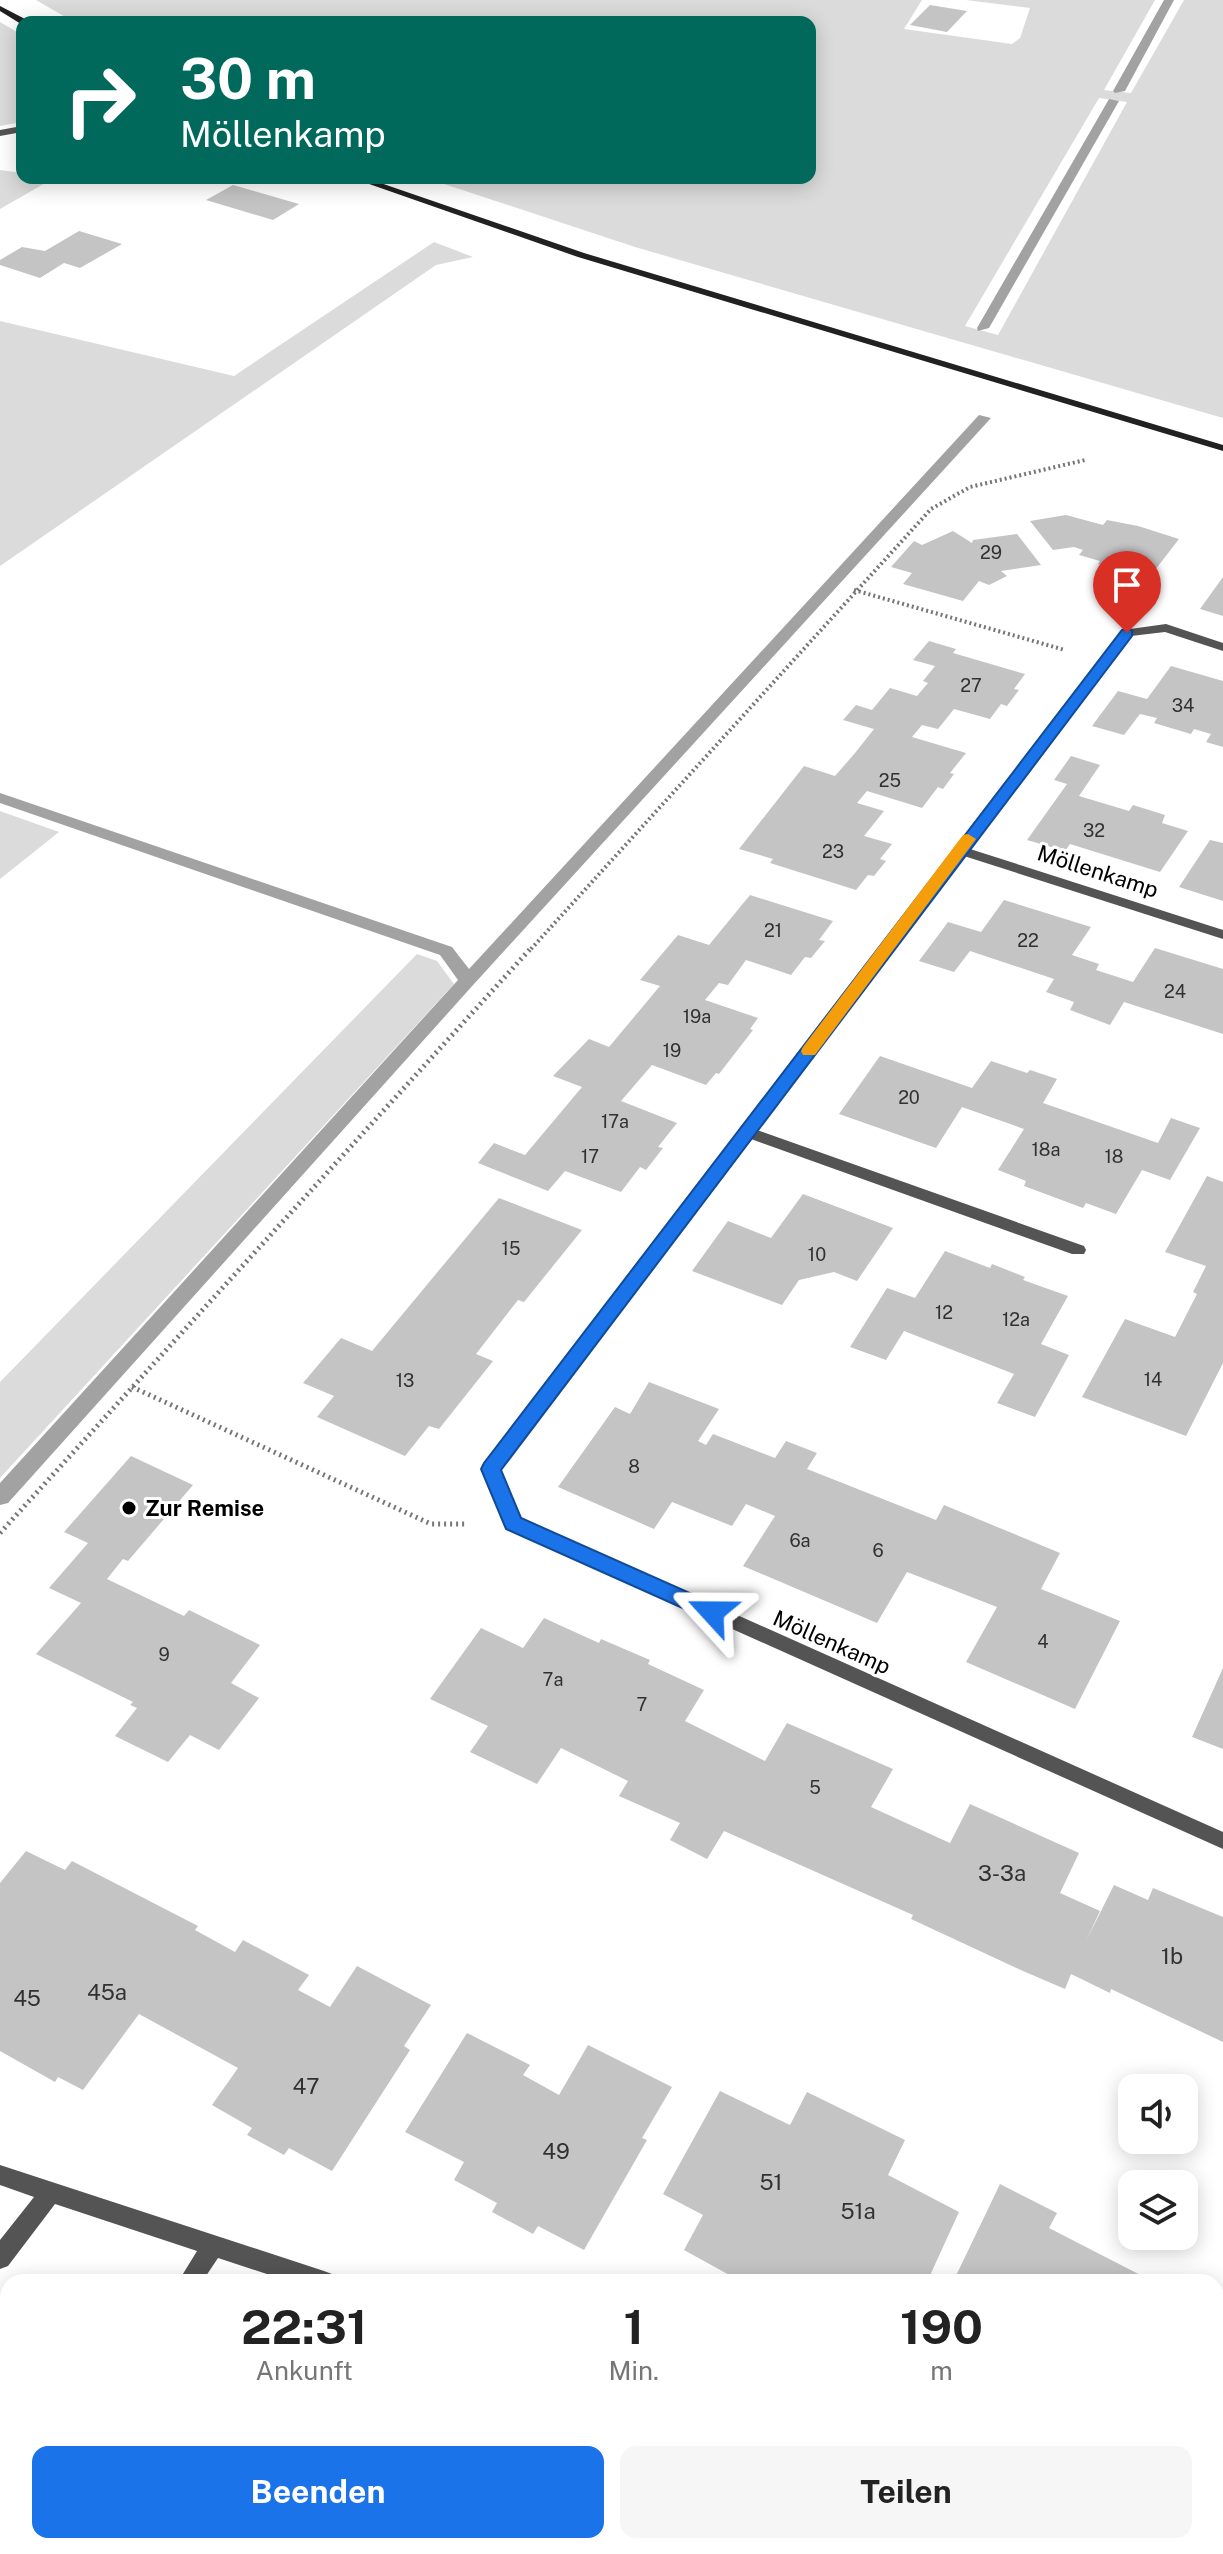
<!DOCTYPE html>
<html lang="de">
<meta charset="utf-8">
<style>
body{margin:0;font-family:"Public Sans",sans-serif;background:#f6f6f6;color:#222;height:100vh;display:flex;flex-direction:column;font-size:30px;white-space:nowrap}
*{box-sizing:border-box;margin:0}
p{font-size:26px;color:#767676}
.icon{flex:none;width:44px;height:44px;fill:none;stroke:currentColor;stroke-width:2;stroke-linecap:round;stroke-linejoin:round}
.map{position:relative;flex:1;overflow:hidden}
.details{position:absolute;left:0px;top:2274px;width:1224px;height:280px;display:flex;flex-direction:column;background:#fff;border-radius:24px 24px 0 0;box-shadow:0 4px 20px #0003}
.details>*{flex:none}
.hud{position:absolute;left:16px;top:16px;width:800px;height:168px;border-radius:16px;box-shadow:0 4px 20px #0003;background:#00695c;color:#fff;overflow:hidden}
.fabs{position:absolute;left:1118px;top:2074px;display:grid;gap:16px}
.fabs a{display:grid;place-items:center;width:80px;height:80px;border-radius:16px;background:#fff;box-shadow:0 4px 20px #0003;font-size:40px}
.pin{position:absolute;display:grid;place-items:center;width:68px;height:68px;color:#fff;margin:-82px -34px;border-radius:50% 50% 50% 0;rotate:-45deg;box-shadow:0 0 8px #0007}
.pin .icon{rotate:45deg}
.me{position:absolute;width:88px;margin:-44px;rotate:294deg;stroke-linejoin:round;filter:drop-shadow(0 0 6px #0008)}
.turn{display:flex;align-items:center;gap:28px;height:168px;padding:0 32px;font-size:36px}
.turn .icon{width:104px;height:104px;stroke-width:2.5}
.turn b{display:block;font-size:56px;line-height:68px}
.eta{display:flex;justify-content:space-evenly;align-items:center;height:136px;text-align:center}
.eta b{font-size:48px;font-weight:700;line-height:56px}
.action{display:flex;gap:16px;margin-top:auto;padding:16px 32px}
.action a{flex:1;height:92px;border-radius:16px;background:#1a73e8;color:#fff;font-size:32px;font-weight:700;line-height:92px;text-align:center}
.action a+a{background:#f6f6f6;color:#222}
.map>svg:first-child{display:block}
.green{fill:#dbdbdb;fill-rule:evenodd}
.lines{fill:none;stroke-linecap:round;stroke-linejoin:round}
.stream{fill:#a2a2a2;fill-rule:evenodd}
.building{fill:#c4c4c4}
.path-far1{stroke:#767676;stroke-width:4;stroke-dasharray:2 3;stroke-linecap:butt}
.path{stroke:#767676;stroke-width:5;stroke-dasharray:2 4;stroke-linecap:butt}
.street{fill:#545454;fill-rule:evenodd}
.secondary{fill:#212121;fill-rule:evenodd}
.route{fill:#1a73e8;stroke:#114b97;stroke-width:2}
.slow{fill:#f59e0b}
.poi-dot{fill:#000;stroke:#fff;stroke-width:3}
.labels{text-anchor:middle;stroke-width:6;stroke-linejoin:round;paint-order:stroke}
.number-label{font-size:18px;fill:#313131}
.street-label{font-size:22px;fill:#000;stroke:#fff}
.poi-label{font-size:22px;font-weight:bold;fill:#000;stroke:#fff;text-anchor:start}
.near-number-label{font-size:22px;fill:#313131}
</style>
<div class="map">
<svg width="1223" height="2554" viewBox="0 0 1223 2554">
<rect width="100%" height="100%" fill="#fff"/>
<path class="green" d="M36 0H922L904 29 1012 44 1020 38 1030 8 966 0H1155L1104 90 1131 93 1184 0H1223V418L635 247 426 178H810V22H74ZM1099 98 1127 102 998 335 965 326Z
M0 22 22 35V122L0 126Z
M0 170 22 173V178H54L0 209Z
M434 242 473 257 436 265 0 566V321L234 376Z
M0 811 59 832 0 879Z
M417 954 437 961 454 984 0 1478V1382Z
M455 2546H868L892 2554H451Z"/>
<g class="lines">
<path class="stream" d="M1164 0H1174L1125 91 1115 93 1113 91Z
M1109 99 1119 101 989 328 978 331 977 328Z
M979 415 991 418 474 984 8 1503 0 1505V1483L458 980 440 955 0 803V793L452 947 469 969Z"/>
</g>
<path class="building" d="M930 5 967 11 947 32 910 25Z
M233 185 299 204 273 220 206 200Z
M79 231 122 244 80 268 64 263 40 278 0 265V260L22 247 45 251Z
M1066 515 1103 525 1107 520 1138 526 1179 539 1152 574 1131 569 1128 572 1098 564 1100 561 1079 555 1083 550 1074 547 1053 550 1030 521Z
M953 531 972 543 973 540 1017 534 1041 565 1001 571 1007 576 989 585 979 581 963 601 903 584 912 573 891 567 914 541 922 545Z
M1223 577V616L1200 609Z
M929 641 956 649 953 653 1025 674 1014 689 1019 690 1007 706 1001 704 990 719 954 709 938 729 922 725 912 737 966 753 950 773 954 774 943 789 938 787 922 808 867 791 857 803 884 811 864 836 892 844 880 859 886 861 874 876 868 875 856 890 770 863 773 859 739 849 804 766 835 776 855 753 874 729 843 720 856 705 872 710 890 688 917 696 928 683 923 681 935 666 913 660Z
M1171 666 1223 681V747L1206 742 1211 734 1194 729 1191 734 1154 723 1157 718 1140 714 1124 735 1092 726 1118 691 1147 699Z
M1071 756 1100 765 1079 796 1129 811 1133 805 1165 815 1162 823 1188 831 1160 872 1070 844 1065 851 1027 840 1067 784 1054 780Z
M1210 840 1223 843V901L1179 887Z
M750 895 833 921 819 940 825 941 811 958 805 957 791 975 746 960 728 985 719 983 705 1000 758 1018 750 1029 753 1030 719 1074 716 1073 706 1085 652 1065 621 1101 677 1123 658 1147 663 1148 646 1170 640 1167 621 1192 565 1171 548 1191 478 1163 494 1143 525 1155 582 1087 553 1076 589 1039 609 1047 660 986 640 980 678 935 709 945Z
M1004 900 1091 927 1072 955 1099 964 1096 970 1133 982 1155 948 1223 969V1034L1124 1002 1110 1025 1070 1010 1074 1002 1046 992 1054 979 970 951 954 972 919 961 948 922 981 932Z
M880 1056 972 1088 991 1061 1027 1073 1030 1070 1057 1079 1043 1103 1158 1143 1171 1118 1200 1128 1170 1180 1142 1170 1116 1214 1086 1203 1083 1208 1024 1186 1026 1181 998 1170 1024 1129 962 1107 936 1148 839 1114Z
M1207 1176 1223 1182V1363L1186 1436 1082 1397 1125 1319 1175 1337 1197 1294 1193 1292 1206 1266 1165 1252Z
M803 1194 893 1228 857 1281 834 1272 799 1280 782 1305 692 1271 728 1221 771 1238Z
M499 1198 582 1230 524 1302 518 1300 476 1354 493 1361 439 1429 429 1426 405 1456 317 1417 334 1396 303 1383 341 1338 372 1351Z
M945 1251 990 1268 992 1264 1025 1277 1023 1280 1068 1296 1041 1344 1069 1355 1035 1417 997 1403 1014 1374 904 1331 886 1360 850 1347 887 1288 915 1298Z
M649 1382 719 1409 698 1441 706 1445 713 1434 775 1458 786 1441 817 1453 807 1469 936 1520 944 1505 1060 1553 1041 1589 1120 1621 1075 1709 966 1662 997 1607 907 1572 877 1623 743 1566 775 1516 746 1504 732 1526 672 1502 654 1529 558 1487 615 1407 630 1414Z
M131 1456 193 1485 128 1561 123 1559 107 1579 184 1616 189 1610 260 1645 231 1683 259 1698 219 1750 190 1735 168 1762 115 1736 137 1708 130 1705 133 1702 36 1654 81 1603 49 1588 88 1543 64 1532Z
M544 1618 599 1643 601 1639 650 1660 648 1664 704 1690 685 1721 765 1761 787 1723 893 1769 871 1807 950 1843 970 1804 1079 1853 1060 1893 1100 1911 1086 1941 1114 1885 1148 1900 1153 1888 1223 1917V2042L1111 1989 1110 1993 1071 1974 1065 1989 1023 1971 911 1919 913 1915 724 1831 707 1859 670 1840 680 1823 619 1796 628 1781 561 1748 537 1784 470 1752 488 1726 430 1699 481 1628 523 1648Z
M1223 1668V1749L1192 1737Z
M26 1851 65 1870 72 1861 198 1926 195 1930 235 1952 243 1940 309 1975 298 1990 330 2007 357 1966 431 2005 404 2046 410 2050 332 2171 289 2148 284 2155 247 2135 252 2128 212 2105 238 2068 139 2014 83 2090 58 2077 55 2082 0 2051V1883Z
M467 2033 530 2065 523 2075 559 2095 588 2045 672 2087 642 2138 647 2140 584 2250 538 2226 533 2234 492 2212 497 2203 454 2180 464 2162 405 2132Z
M720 2091 790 2125 807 2092 905 2140 888 2175 959 2212 927 2282H742L684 2250 703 2215 663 2194Z
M1000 2184 1057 2213 1049 2228 1154 2282H953Z
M103 2546H309L305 2554H98Z"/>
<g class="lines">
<path class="path-far1" d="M854 590 1065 650
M531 949 931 509 970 487 1085 460"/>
<path class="path" d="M132 1387 431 1524H465
M0 1533 532 947"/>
<path class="street" d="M22 126V132L0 136V130Z
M1166 624 1223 643V651L1165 632 1131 636 970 849 1223 930V939L964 856 757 1130 1084 1246 1086 1250 1084 1254H1072L751 1139 500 1470 520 1518 1223 1832V1849L507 1528 482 1469 953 852 954 847 958 846 1123 630Z
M0 2165 324 2271 332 2274 335 2282H291L218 2258 202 2282H178L197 2251 55 2204 8 2266 0 2269V2240L34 2197 0 2185Z
M1223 2515V2554H1202L1205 2546H1216V2518Z
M8 2535V2546H23L20 2554H0V2542Z
M1113 2546H1158L1161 2554H1116Z"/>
<path class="secondary" d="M0 6 27 20 28 22 21 24 0 11Z
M352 178H366L584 253 1223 445V451L578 257Z"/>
</g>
<path class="route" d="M1127 629 1132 630V636L501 1470 521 1518 719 1606 722 1612 719 1618 712 1621 705 1618 506 1529 481 1469 484 1463 1122 630Z"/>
<path class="slow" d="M968 834 976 839 815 1055H803L801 1051 803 1047 963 835Z"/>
<circle class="poi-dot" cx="129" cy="1508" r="8"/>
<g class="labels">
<g class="number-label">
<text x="991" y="559">29</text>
<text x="971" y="692">27</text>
<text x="1183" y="712">34</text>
<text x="890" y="787">25</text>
<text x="1094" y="837">32</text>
<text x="833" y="858">23</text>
<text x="773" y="937">21</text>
<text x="1028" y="947">22</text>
<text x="1175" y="998">24</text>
<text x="697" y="1023">19a</text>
<text x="672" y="1057">19</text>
<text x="909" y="1104">20</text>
<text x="615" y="1128">17a</text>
<text x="1046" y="1156">18a</text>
<text x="590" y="1163">17</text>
<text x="1114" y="1163">18</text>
<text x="511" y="1255">15</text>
<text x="817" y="1261">10</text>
<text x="944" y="1319">12</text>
<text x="1016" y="1326">12a</text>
<text x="1153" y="1386">14</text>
<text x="405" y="1387">13</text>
<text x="634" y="1473">8</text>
<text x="800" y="1547">6a</text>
<text x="878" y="1557">6</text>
<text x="1043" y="1648">4</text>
<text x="164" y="1661">9</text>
<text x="553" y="1686">7a</text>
<text x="642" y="1711">7</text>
<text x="815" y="1794">5</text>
</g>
<g class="street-label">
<text transform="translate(1098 871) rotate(18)" y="8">Möllenkamp</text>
<text transform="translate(832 1642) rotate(24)" y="8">Möllenkamp</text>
</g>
<g class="poi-label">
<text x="145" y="1516">Zur Remise</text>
</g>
<g class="near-number-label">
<text x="1002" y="1881">3-3a</text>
<text x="1172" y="1964">1b</text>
<text x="107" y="2000">45a</text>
<text x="27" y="2006">45</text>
<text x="306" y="2094">47</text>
<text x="556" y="2159">49</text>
<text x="771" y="2190">51</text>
<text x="858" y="2219">51a</text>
</g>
</g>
</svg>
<div class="fabs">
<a><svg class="icon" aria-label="sound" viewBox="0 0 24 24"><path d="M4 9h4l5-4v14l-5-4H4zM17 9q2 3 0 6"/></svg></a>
<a><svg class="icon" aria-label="layers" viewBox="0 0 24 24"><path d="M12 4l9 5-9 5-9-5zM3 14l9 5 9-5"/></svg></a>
</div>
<div class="pin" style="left:1127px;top:633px;background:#d93025"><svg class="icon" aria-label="arrive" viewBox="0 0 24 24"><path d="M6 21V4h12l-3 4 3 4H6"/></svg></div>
<svg class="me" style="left:712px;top:1612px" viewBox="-20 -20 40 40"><path d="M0-17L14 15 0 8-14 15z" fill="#1a73e8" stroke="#fff" stroke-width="4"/></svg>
<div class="hud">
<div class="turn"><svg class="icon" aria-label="right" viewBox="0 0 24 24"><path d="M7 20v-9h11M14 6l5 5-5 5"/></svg><div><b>30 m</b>Möllenkamp</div></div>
</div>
<section class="details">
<div class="eta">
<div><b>22:31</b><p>Ankunft</p></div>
<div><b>1</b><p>Min.</p></div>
<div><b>190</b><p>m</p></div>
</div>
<div class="action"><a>Beenden</a><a>Teilen</a></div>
</section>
</div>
